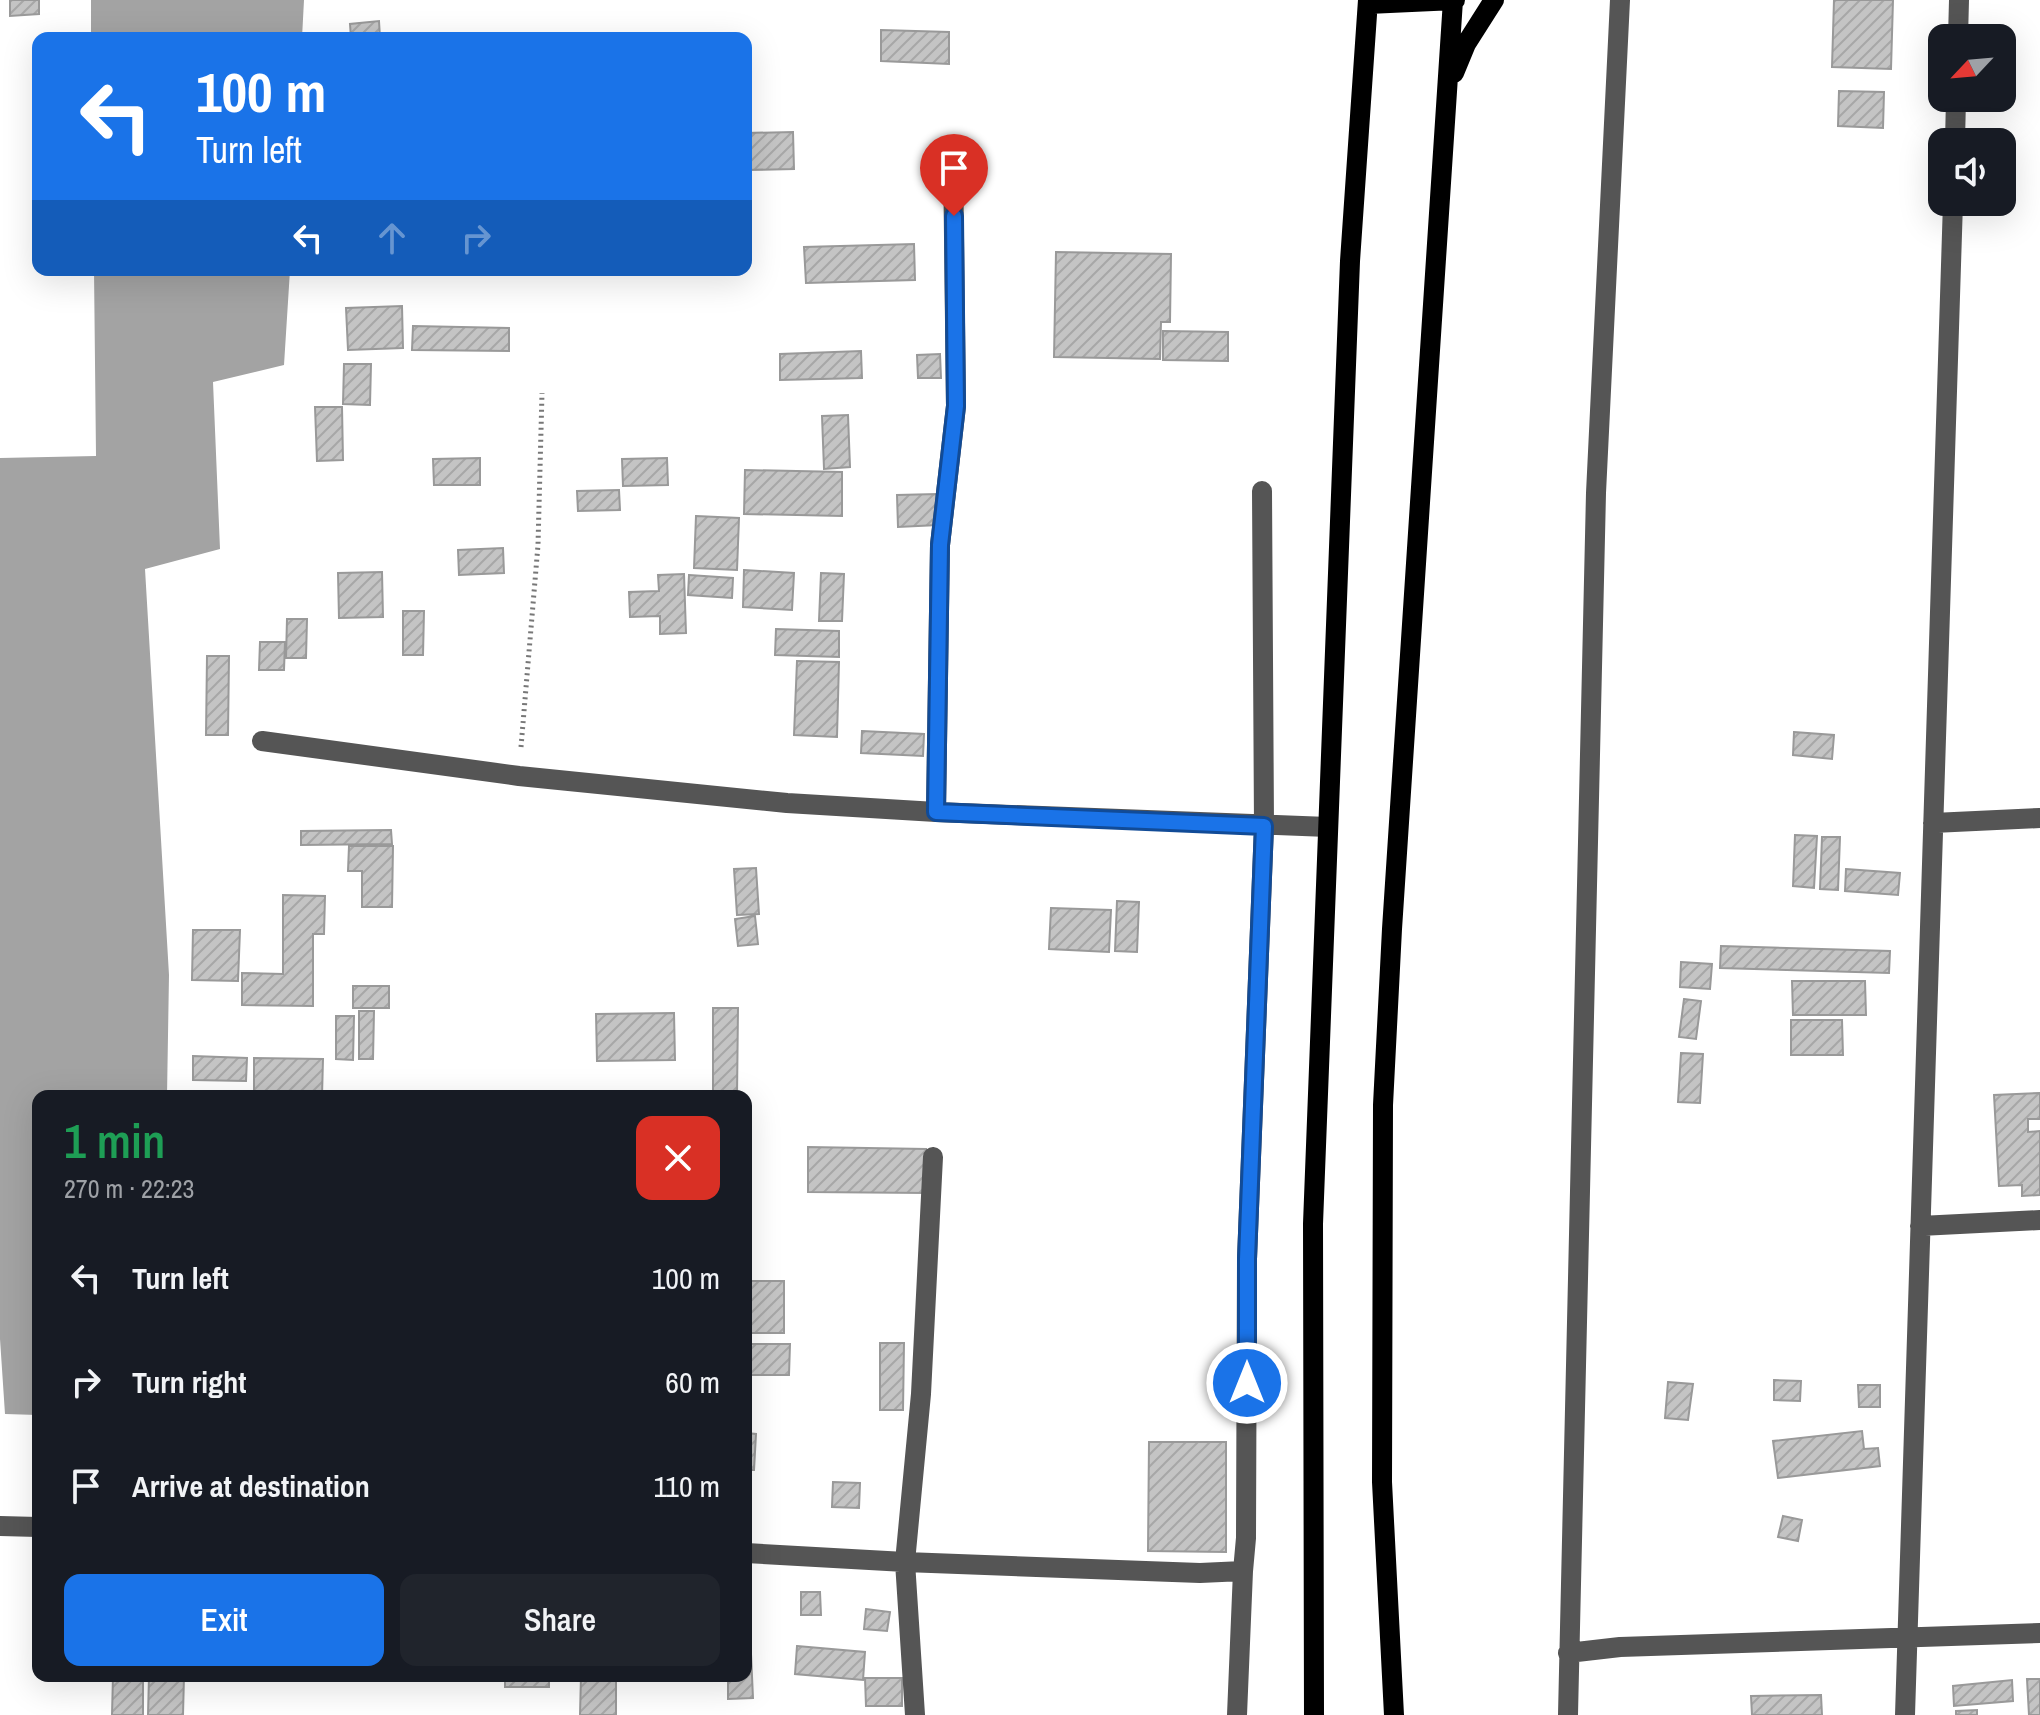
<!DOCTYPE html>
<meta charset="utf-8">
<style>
body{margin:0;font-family:"Archivo Narrow",sans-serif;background:#20242c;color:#f1f3f6;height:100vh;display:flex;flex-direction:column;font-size:30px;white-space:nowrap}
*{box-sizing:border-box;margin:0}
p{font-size:26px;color:#9ea1a6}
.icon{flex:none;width:44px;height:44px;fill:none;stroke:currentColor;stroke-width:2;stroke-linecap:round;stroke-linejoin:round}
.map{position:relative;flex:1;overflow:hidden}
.panel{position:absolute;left:32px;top:1090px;width:720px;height:592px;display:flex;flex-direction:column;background:#171b24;border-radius:16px;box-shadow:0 8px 32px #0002}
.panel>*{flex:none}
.guide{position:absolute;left:32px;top:32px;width:720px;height:244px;border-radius:16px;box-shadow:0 8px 32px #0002;background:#1a73e8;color:#fff;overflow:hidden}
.needle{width:52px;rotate:244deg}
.fabs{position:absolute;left:1928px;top:24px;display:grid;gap:16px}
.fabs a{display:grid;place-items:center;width:88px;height:88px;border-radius:16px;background:#171b24;box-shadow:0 8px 32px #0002;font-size:40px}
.pin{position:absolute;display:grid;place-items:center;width:68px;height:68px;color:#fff;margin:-82px -34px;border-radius:50% 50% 50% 0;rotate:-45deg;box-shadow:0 0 8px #0007}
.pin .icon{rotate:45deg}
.me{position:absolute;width:88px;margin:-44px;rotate:0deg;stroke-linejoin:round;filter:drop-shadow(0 0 6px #0008)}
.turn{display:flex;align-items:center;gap:28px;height:168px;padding:0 32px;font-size:36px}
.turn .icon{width:104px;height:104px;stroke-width:2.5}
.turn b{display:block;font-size:56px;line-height:68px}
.lanes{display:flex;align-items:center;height:76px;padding:0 32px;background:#0003;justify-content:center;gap:40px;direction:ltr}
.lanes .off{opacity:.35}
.round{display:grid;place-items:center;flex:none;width:84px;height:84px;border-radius:16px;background:#20242c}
.head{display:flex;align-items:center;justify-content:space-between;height:136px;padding:0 32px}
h1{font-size:48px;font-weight:600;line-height:60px;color:#1e9e55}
.cta{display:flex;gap:16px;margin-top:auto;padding:16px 32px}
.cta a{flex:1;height:92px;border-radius:16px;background:#1a73e8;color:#fff;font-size:32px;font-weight:600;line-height:92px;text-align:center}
.cta a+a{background:#20242c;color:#f1f3f6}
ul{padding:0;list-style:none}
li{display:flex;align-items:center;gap:24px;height:104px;padding:0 32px}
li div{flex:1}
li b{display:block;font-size:30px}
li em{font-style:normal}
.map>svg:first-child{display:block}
.water{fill:#a3a3a3}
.building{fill:url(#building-hatch);stroke:#999;stroke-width:2}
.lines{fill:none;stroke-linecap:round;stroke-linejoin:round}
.path{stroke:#777;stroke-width:5;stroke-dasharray:2 4;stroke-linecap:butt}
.minor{stroke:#555;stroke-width:20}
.major{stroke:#000;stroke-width:20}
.route-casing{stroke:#114b97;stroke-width:20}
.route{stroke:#1a73e8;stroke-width:14}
</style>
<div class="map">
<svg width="2040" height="1715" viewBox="0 0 2040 1715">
<defs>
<pattern id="building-hatch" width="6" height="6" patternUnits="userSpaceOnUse" patternTransform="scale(2)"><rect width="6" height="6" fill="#c4c4c4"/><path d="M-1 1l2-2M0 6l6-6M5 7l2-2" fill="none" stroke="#a7a7a7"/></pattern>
</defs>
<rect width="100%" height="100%" fill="#fff"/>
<path class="water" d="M91 0H304L302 38H91Z
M94 270H290L284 365 213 382 220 549 145 569 169 975 167 1096H38V1415L5 1414 0 1339V458L96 456Z"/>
<path class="building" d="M10 0H39V14L10 16Z
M1834 0H1893L1891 69 1832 67Z
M379 21 380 38H351L350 24Z
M881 30 949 32V64L881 61Z
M1839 91 1884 92 1883 128 1838 126Z
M793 132 794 169 746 170V133Z
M914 244 915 280 806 283 804 247Z
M1056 252 1171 254 1170 322H1161L1160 359 1054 357Z
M402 306 403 348 348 350 346 308Z
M413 326 509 328V351L412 350Z
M1163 331 1228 332V361L1163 360Z
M861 351 862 378 780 380V354Z
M940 354 941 378H918L917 355Z
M344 364H371L370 405 343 404Z
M315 407H342L343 460 317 461Z
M848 415 850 467 824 469 822 416Z
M480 458V485H434L433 459Z
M667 458 668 485 623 486 622 459Z
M745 470 842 472V516L744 514Z
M619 490 620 510 578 511 577 491Z
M937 494 938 525 898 527 897 495Z
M696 516 739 518 737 570 694 568Z
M503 548 504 573 459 575 458 550Z
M744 570 794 573 792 610 743 607Z
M382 572 383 617 339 618 338 573Z
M821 573 844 574 842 621H819Z
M684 574 686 633 660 634V616L630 617 629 592 659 591 658 575Z
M689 575 733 578 732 598 688 595Z
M403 611H424L423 655H403Z
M287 619H307L306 658H286Z
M776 629 839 631V657L775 655Z
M260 642H285L284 670H259Z
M207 656H229L228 735H206Z
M797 661 839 662 837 737 794 735Z
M862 731 924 734 923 756 861 753Z
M1794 732 1834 735 1832 759 1793 755Z
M391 830 392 844 301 845V831Z
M1795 835 1817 836 1814 888 1793 886Z
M1822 837H1840L1838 890 1820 889Z
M349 846H393L392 907H362V871H348Z
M756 868 759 914 737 915 734 869Z
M1846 869 1900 873 1898 895 1845 891Z
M283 895 325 896 324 934H313V1006L242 1005V973L283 974Z
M1117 901 1139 902 1137 952 1115 951Z
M1051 908 1111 910 1109 952 1049 949Z
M755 916 758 944 738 946 735 919Z
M193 930H240L238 981 192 980Z
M1721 946 1890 951 1889 973 1720 968Z
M1681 962 1712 964 1710 989 1680 987Z
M1792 981H1865L1866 1015H1793Z
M353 986H389V1008H353Z
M1684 999 1701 1001 1696 1039 1679 1037Z
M713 1008H738L737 1096H713Z
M359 1011H374L373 1059H359Z
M674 1013 675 1060 597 1061 596 1014Z
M336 1016H354L353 1060 336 1059Z
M1791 1020H1842L1843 1055H1791Z
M1681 1053 1703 1054 1700 1103 1678 1102Z
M193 1056 247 1058 246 1081 193 1080Z
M254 1058 323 1059 322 1096H254Z
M235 1092V1096H201V1093Z
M2040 1093V1119H2028V1132L2040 1131V1195L2022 1196V1185L1999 1186 1994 1095Z
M808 1147 926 1149V1193L808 1192Z
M746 1281H784V1333H746Z
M880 1343H904L903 1410H880Z
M746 1344H790L789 1375H746Z
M1774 1380 1801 1381 1800 1401 1774 1400Z
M1668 1382 1693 1384 1688 1420 1665 1418Z
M1858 1385H1880V1407H1859Z
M1862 1431 1864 1449 1878 1448 1880 1466 1778 1478 1773 1441Z
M746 1433 756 1434 754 1470H746Z
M1149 1442H1226V1552L1148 1551Z
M833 1482 860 1483 859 1508 832 1507Z
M1783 1516 1802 1520 1798 1541 1778 1537Z
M801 1592H820L821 1615H801Z
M866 1609 890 1612 887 1631 864 1629Z
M797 1646 865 1652 863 1680 795 1674Z
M746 1654H751L753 1698 728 1699V1676H746Z
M113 1676H143V1715H112Z
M149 1676H184L183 1715H148Z
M505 1676H549V1687H505Z
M581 1676H616V1715H580Z
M865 1678H902V1706H866Z
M2027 1679H2040V1715H2029Z
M2012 1680 2013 1701 1954 1706 1953 1686Z
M1821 1695 1822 1715H1752L1751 1696Z
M1977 1710V1715H1956V1711Z"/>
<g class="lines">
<path class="path" d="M521 747 538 545 542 393"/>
<path class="minor" d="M1958 38 1959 0
M1955 142 1956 98
M262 741 519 776 787 803 936 812 1328 827
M936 812 940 545 956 406 953 153
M1933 823 2040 818
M1920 1226 2040 1220
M0 1526 38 1527
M746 1553 905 1562 1200 1573 1243 1571 1246 1538 1247 1259 1264 826 1262 491
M1568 1653 1620 1647 2040 1633
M915 1715 905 1562 921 1394 933 1157
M1237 1715 1243 1571
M1568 1715 1596 493 1620 0
M1905 1715 1953 202"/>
<path class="major" d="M1368 4 1455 0
M1454 73 1466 44 1494 0
M1314 1715 1313 1224 1350 261 1368 0
M1394 1715 1382 1482 1383 1105 1392 929 1453 0"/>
</g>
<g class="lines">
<defs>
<path id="route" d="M954 216 956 406 940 545 936 812 1264 826 1247 1259V1383"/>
</defs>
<use href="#route" class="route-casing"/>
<use href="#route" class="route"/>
</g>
</svg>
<div class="fabs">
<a><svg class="needle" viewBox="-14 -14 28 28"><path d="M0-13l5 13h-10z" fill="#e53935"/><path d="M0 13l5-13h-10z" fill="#9ea1a6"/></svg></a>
<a><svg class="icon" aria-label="sound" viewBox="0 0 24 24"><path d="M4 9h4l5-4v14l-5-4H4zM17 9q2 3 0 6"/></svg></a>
</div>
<div class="pin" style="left:954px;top:216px;background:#d93025"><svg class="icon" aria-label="arrive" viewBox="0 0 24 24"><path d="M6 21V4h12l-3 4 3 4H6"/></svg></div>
<svg class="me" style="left:1247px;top:1383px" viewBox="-20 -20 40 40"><circle r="17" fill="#1a73e8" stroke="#fff" stroke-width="3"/><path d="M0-11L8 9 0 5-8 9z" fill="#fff"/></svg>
<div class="guide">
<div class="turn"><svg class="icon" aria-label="left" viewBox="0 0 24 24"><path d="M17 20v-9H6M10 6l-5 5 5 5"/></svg><div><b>100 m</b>Turn left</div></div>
<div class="lanes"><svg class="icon" aria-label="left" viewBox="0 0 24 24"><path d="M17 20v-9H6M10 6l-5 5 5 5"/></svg><svg class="icon off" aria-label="ahead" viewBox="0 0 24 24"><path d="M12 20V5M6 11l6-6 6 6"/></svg><svg class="icon off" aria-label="right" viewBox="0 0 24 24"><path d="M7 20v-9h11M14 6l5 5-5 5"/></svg></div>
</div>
<section class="panel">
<div class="head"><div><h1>1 min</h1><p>270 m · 22:23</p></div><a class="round" style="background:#d93025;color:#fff"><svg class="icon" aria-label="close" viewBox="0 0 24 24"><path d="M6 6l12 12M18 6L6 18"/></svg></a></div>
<ul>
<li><svg class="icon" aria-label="left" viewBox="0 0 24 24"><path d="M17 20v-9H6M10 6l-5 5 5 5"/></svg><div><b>Turn left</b></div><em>100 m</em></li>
<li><svg class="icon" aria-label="right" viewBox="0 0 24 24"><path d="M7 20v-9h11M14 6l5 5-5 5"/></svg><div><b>Turn right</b></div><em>60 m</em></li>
<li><svg class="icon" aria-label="arrive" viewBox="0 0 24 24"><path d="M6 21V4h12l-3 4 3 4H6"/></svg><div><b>Arrive at destination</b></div><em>110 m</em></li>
</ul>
<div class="cta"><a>Exit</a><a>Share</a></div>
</section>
</div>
